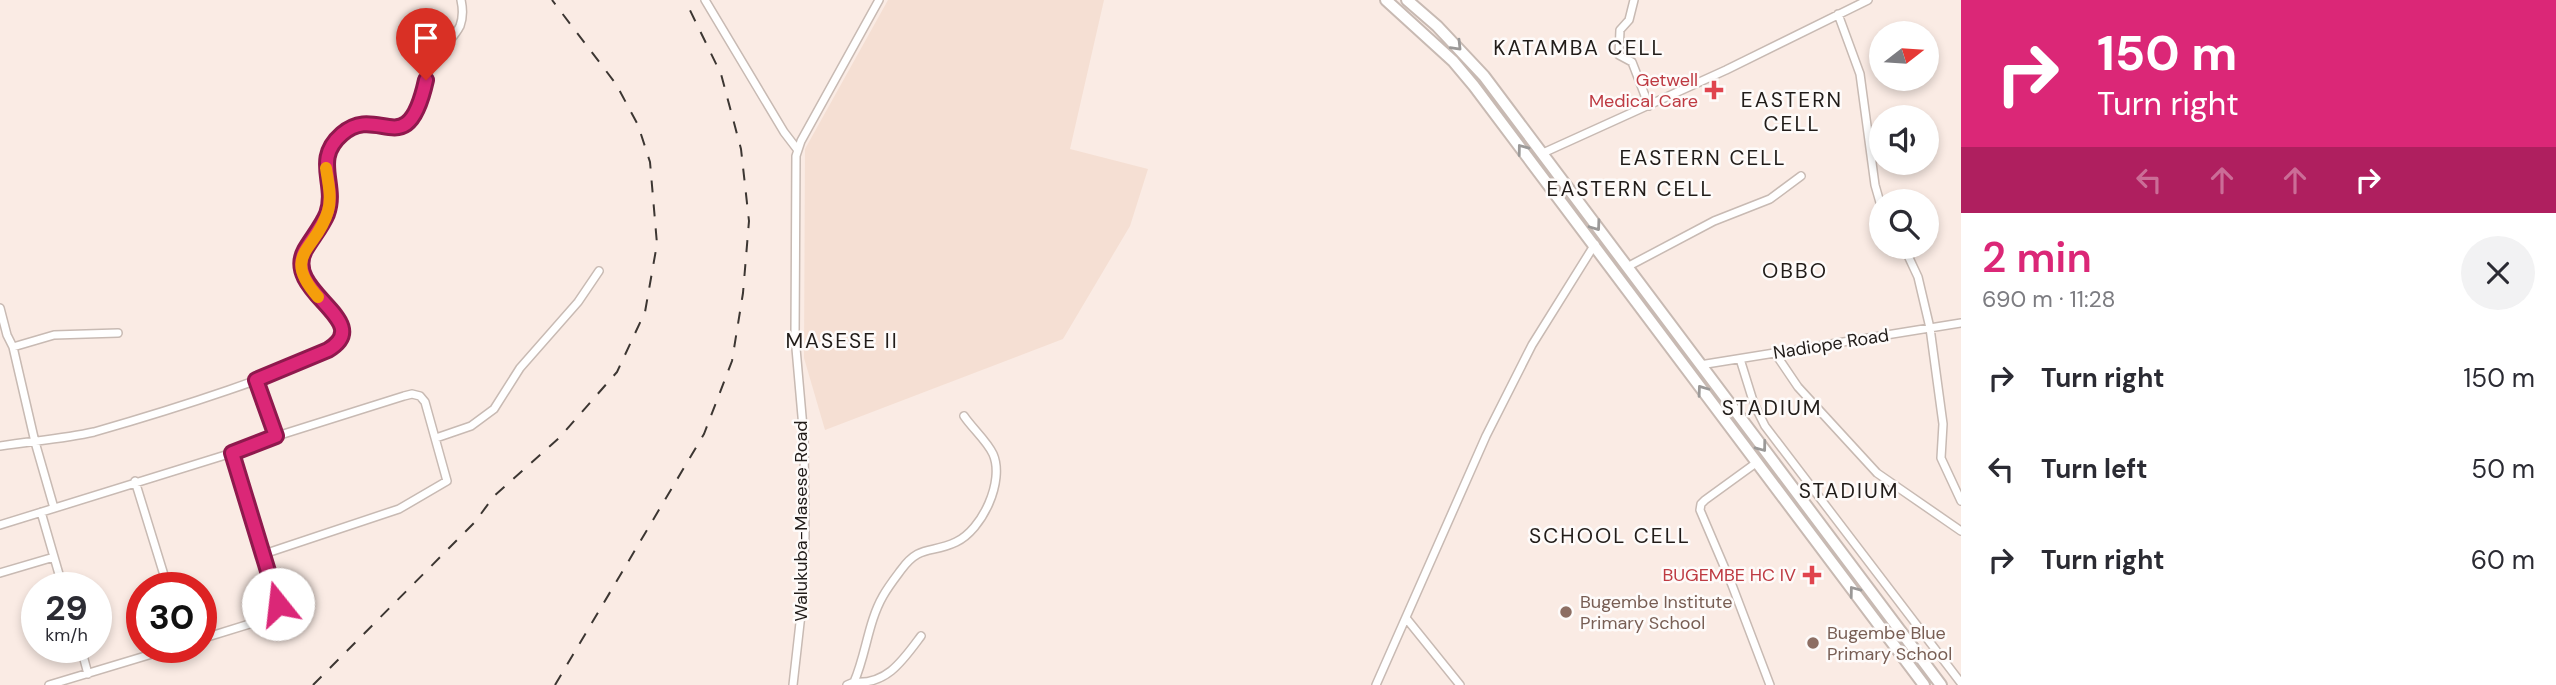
<!DOCTYPE html>
<meta charset="utf-8">
<style>
body{margin:0;font-family:"DM Sans",sans-serif;background:#f2f2f3;color:#2b2b33;height:100vh;display:flex;flex-direction:column;font-size:26px;white-space:nowrap}
*{box-sizing:border-box;margin:0}
p{font-size:23px;color:#7c7c81}
.icon{flex:none;width:38px;height:38px;fill:none;stroke:currentColor;stroke-width:2;stroke-linecap:round;stroke-linejoin:round}
.map{position:relative;flex:1;overflow:hidden}
.panel{display:flex;flex-direction:column;background:#fff;width:595px}
.panel>*{flex:none}
.banner{background:#db2777;color:#fff;overflow:hidden}
.needle{width:46px;rotate:73deg}
.fabs{position:absolute;left:1869px;top:21px;display:grid;gap:14px}
.fabs a{display:grid;place-items:center;width:70px;height:70px;border-radius:50%;background:#fff;box-shadow:0 4px 10px #0003;font-size:35px}
.speed{position:absolute;left:21px;top:572px;display:flex;gap:14px;font-size:35px;font-weight:700;text-align:center}
.speed>*{display:grid;place-content:center;width:91px;height:91px;border-radius:50%;background:#fff;box-shadow:0 4px 10px #0003;line-height:1}
.speed small{font-size:18px;font-weight:400}
.speed .limit{border:10px solid #d22;background:#fff;color:#111}
.pin{position:absolute;display:grid;place-items:center;width:60px;height:60px;color:#fff;margin:-72px -30px;border-radius:50% 50% 50% 0;rotate:-45deg;box-shadow:0 0 7px #0007}
.pin .icon{rotate:45deg}
.me{position:absolute;width:77px;margin:-38px;rotate:344deg;stroke-linejoin:round;filter:drop-shadow(0 0 5px #0008)}
.turn{display:flex;align-items:center;gap:24px;height:147px;padding:0 21px;font-size:32px}
.turn .icon{width:91px;height:91px;stroke-width:2.5}
.turn b{display:block;font-size:49px;line-height:60px}
.lanes{display:flex;align-items:center;height:66px;padding:0 21px;background:#0003;justify-content:center;gap:35px;direction:ltr}
.lanes .off{opacity:.35}
.round{display:grid;place-items:center;flex:none;width:74px;height:74px;border-radius:37px;background:#f2f2f3}
.headline{display:flex;align-items:center;justify-content:space-between;height:119px;padding:0 21px}
h1{font-size:42px;font-weight:600;line-height:52px;color:#db2777}
ul{padding:0;list-style:none}
li{display:flex;align-items:center;gap:21px;height:91px;padding:0 21px}
li div{flex:1}
li b{display:block;font-size:26px}
li em{font-style:normal}
main{display:flex;flex:1;min-height:0}
.map>svg:first-child{display:block}
.built{fill:#f5dfd3}
.lines{fill:none;stroke-linecap:round;stroke-linejoin:round}
.minor-casing{stroke:#c8bab3;stroke-width:10}
.highway-casing{stroke:#c8bab3;stroke-width:14}
.minor{stroke:#fff;stroke-width:7}
.highway{stroke:#fff;stroke-width:10}
.rail{stroke:#3c3632;stroke-width:2;stroke-dasharray:12 12;stroke-linecap:butt}
.oneway{stroke:#9b9998}
.route-casing{stroke:#8e194d;stroke-width:18}
.route{stroke:#db2777;stroke-width:12}
.slow{stroke:#f59e0b;stroke-width:12}
.health-dot{fill:#e0444e;stroke:#fefbfa;stroke-width:2.5}
.education-dot{fill:#8d6e63;stroke:#fefbfa;stroke-width:2.5}
.labels{text-anchor:middle;stroke-width:5;stroke-linejoin:round;paint-order:stroke}
.health-label{font-size:18px;fill:#be3a42;stroke:#fefbfa;text-anchor:end}
.street-label{font-size:18px;fill:#211c19;stroke:#fefbfa}
.education-label{font-size:18px;fill:#785e54;stroke:#fefbfa;text-anchor:start}
.quarter-label{font-size:21px;letter-spacing:2px;fill:#211c19;stroke:#fefbfa}
</style>
<main>
<div class="map">
<svg width="1961" height="685" viewBox="0 0 1961 685">
<rect width="100%" height="100%" fill="#faebe4"/>
<path class="built" d="M888 0H1104L1070 149 1148 169 1130 226 1063 339 825 430 804 358 805 149Z"/>
<g class="lines">
<defs>
<path id="minor" d="M705 0 784 132 797 149
M1634 0 1629 20 1620 30 1619 55 1632 62 1649 106
M1838 14 1860 74 1875 185 1881 206
M1543 153 1726 70 1868 0
M1904 247 1918 277 1930 328 1943 424 1941 458 1961 501
M1627 267 1714 221 1770 199 1801 176
M0 308 7 335 13 347 35 442 54 508
M13 347 54 335 118 333
M1775 353 1798 387 1877 473 1961 531
M1740 359 1754 404 1765 426 1961 683
M1700 365 1961 323
M256 380 277 436
M436 438 471 426 494 409 520 368 578 302 599 271
M0 446C31 441 63 439 94 432 129 422 335 362 343 336 348 322 308 288 301 271 294 251 323 229 328 210 333 187 319 164 334 144 363 104 385 139 405 126 422 114 423 81 432 64 439 50 453 40 460 26 463 18 463 9 461 0
M1756 463 1705 500 1701 504 1700 510 1732 585 1770 685
M135 481 168 588
M41 512 63 588
M0 525 232 453 277 436 404 396 412 394 420 396 425 402 447 481 399 509 264 554
M0 573 54 557
M1406 618 1460 685
M201 639 269 618 278 609 264 554 232 453
M81 648 88 674
M854 682C887 685 903 660 921 636
M49 685 172 648
M793 685 801 614 805 536 804 439 795 337 796 156 801 141 879 0
M847 685 854 682C866 655 868 622 883 596 888 587 895 578 901 570 920 544 931 554 956 542 982 530 1005 481 993 454 987 441 972 428 964 416
M1376 685 1486 436 1532 345 1595 244"/>
<path id="highway" d="M1386 0 1453 61 1474 86 1924 685
M1407 0 1437 26 1484 76 1941 685"/>
</defs>
<use href="#minor" class="minor-casing"/>
<use href="#highway" class="highway-casing"/>
<use href="#minor" class="minor"/>
<use href="#highway" class="highway"/>
<path class="rail" d="M313 685 475 522 494 496 559 438 617 372 645 312 657 244 650 162 638 125 616 84 552 0
M555 685 704 434 732 361 743 293 749 221 741 149 721 74 685 0"/>
</g>
<defs><path id="oneway-chevron" d="M-2-3.5L2.5 0L-2 3.5" fill="none" stroke-width="1.6" stroke-linecap="round" stroke-linejoin="round" transform="scale(1.75)"/></defs>
<g class="oneway">
<use href="#oneway-chevron" transform="translate(1457 46) rotate(46)"/>
<use href="#oneway-chevron" transform="translate(1522 149) rotate(-127)"/>
<use href="#oneway-chevron" transform="translate(1596 226) rotate(54)"/>
<use href="#oneway-chevron" transform="translate(1702 390) rotate(-126)"/>
<use href="#oneway-chevron" transform="translate(1762 447) rotate(53)"/>
<use href="#oneway-chevron" transform="translate(1854 591) rotate(-127)"/>
</g>
<g class="lines">
<defs>
<path id="route" d="M278 604 232 453 276 436 256 380 328 350C377 321 282 292 305 250 312 238 322 226 327 214 338 184 312 160 342 134 379 102 407 166 426 80"/>
</defs>
<use href="#route" class="route-casing"/>
<use href="#route" class="route"/>
<path class="slow" d="M318 297C280 254 317 250 328 211 332 197 328 182 326 168"/>
</g>
<g class="health-dot">
<path d="M1710.5 79.5h7v7h7v7h-7v7h-7v-7h-7v-7h7z"/>
<path d="M1808.5 564.5h7v7h7v7h-7v7h-7v-7h-7v-7h7z"/>
</g>
<g class="education-dot">
<circle cx="1566" cy="612" r="7"/>
<circle cx="1813" cy="643" r="7"/>
</g>
<g class="labels">
<g class="health-label">
<text x="1698" y="86">Getwell<tspan x="1698" dy="21">Medical Care</tspan></text>
<text x="1796" y="581">BUGEMBE HC IV</text>
</g>
<g class="street-label">
<text transform="translate(1831 344) rotate(-9)" y="6">Nadiope Road</text>
<text transform="translate(801 521) rotate(-90)" y="6">Walukuba-Masese Road</text>
</g>
<g class="education-label">
<text x="1580" y="608">Bugembe Institute<tspan x="1580" dy="21">Primary School</tspan></text>
<text x="1827" y="639">Bugembe Blue<tspan x="1827" dy="21">Primary School</tspan></text>
</g>
<g class="quarter-label">
<text x="1579" y="55">KATAMBA CELL</text>
<text x="1792" y="107">EASTERN<tspan x="1792" dy="24">CELL</tspan></text>
<text x="1703" y="165">EASTERN CELL</text>
<text x="1630" y="196">EASTERN CELL</text>
<text x="1795" y="278">OBBO</text>
<text x="842" y="348">MASESE II</text>
<text x="1772" y="415">STADIUM</text>
<text x="1849" y="498">STADIUM</text>
<text x="1610" y="543">SCHOOL CELL</text>
</g>
</g>
</svg>
<div class="fabs">
<a><svg class="needle" viewBox="-14 -14 28 28"><path d="M0-13l5 13h-10z" fill="#e53935"/><path d="M0 13l5-13h-10z" fill="#7c7c81"/></svg></a>
<a><svg class="icon" aria-label="sound" viewBox="0 0 24 24"><path d="M4 9h4l5-4v14l-5-4H4zM17 9q2 3 0 6"/></svg></a>
<a><svg class="icon" aria-label="search" viewBox="0 0 24 24"><circle cx="10" cy="10" r="6"/><path d="M15 15l6 6"/></svg></a>
</div>
<div class="speed"><div>29<small>km/h</small></div><div class="limit">30</div></div>
<div class="pin" style="left:426px;top:80px;background:#d93025"><svg class="icon" aria-label="arrive" viewBox="0 0 24 24"><path d="M6 21V4h12l-3 4 3 4H6"/></svg></div>
<svg class="me" style="left:278px;top:604px" viewBox="-20 -20 40 40"><circle r="19" fill="#fff"/><path d="M0-13L10 11 0 6-10 11z" fill="#db2777"/></svg>
</div>
<section class="panel">
<div class="banner">
<div class="turn"><svg class="icon" aria-label="right" viewBox="0 0 24 24"><path d="M7 20v-9h11M14 6l5 5-5 5"/></svg><div><b>150 m</b>Turn right</div></div>
<div class="lanes"><svg class="icon off" aria-label="left" viewBox="0 0 24 24"><path d="M17 20v-9H6M10 6l-5 5 5 5"/></svg><svg class="icon off" aria-label="ahead" viewBox="0 0 24 24"><path d="M12 20V5M6 11l6-6 6 6"/></svg><svg class="icon off" aria-label="ahead" viewBox="0 0 24 24"><path d="M12 20V5M6 11l6-6 6 6"/></svg><svg class="icon" aria-label="right" viewBox="0 0 24 24"><path d="M7 20v-9h11M14 6l5 5-5 5"/></svg></div>
</div>
<div class="headline"><div><h1>2 min</h1><p>690 m · 11:28</p></div><a class="round"><svg class="icon" aria-label="close" viewBox="0 0 24 24"><path d="M6 6l12 12M18 6L6 18"/></svg></a></div>
<ul>
<li><svg class="icon" aria-label="right" viewBox="0 0 24 24"><path d="M7 20v-9h11M14 6l5 5-5 5"/></svg><div><b>Turn right</b></div><em>150 m</em></li>
<li><svg class="icon" aria-label="left" viewBox="0 0 24 24"><path d="M17 20v-9H6M10 6l-5 5 5 5"/></svg><div><b>Turn left</b></div><em>50 m</em></li>
<li><svg class="icon" aria-label="right" viewBox="0 0 24 24"><path d="M7 20v-9h11M14 6l5 5-5 5"/></svg><div><b>Turn right</b></div><em>60 m</em></li>
</ul>
</section>
</main>
